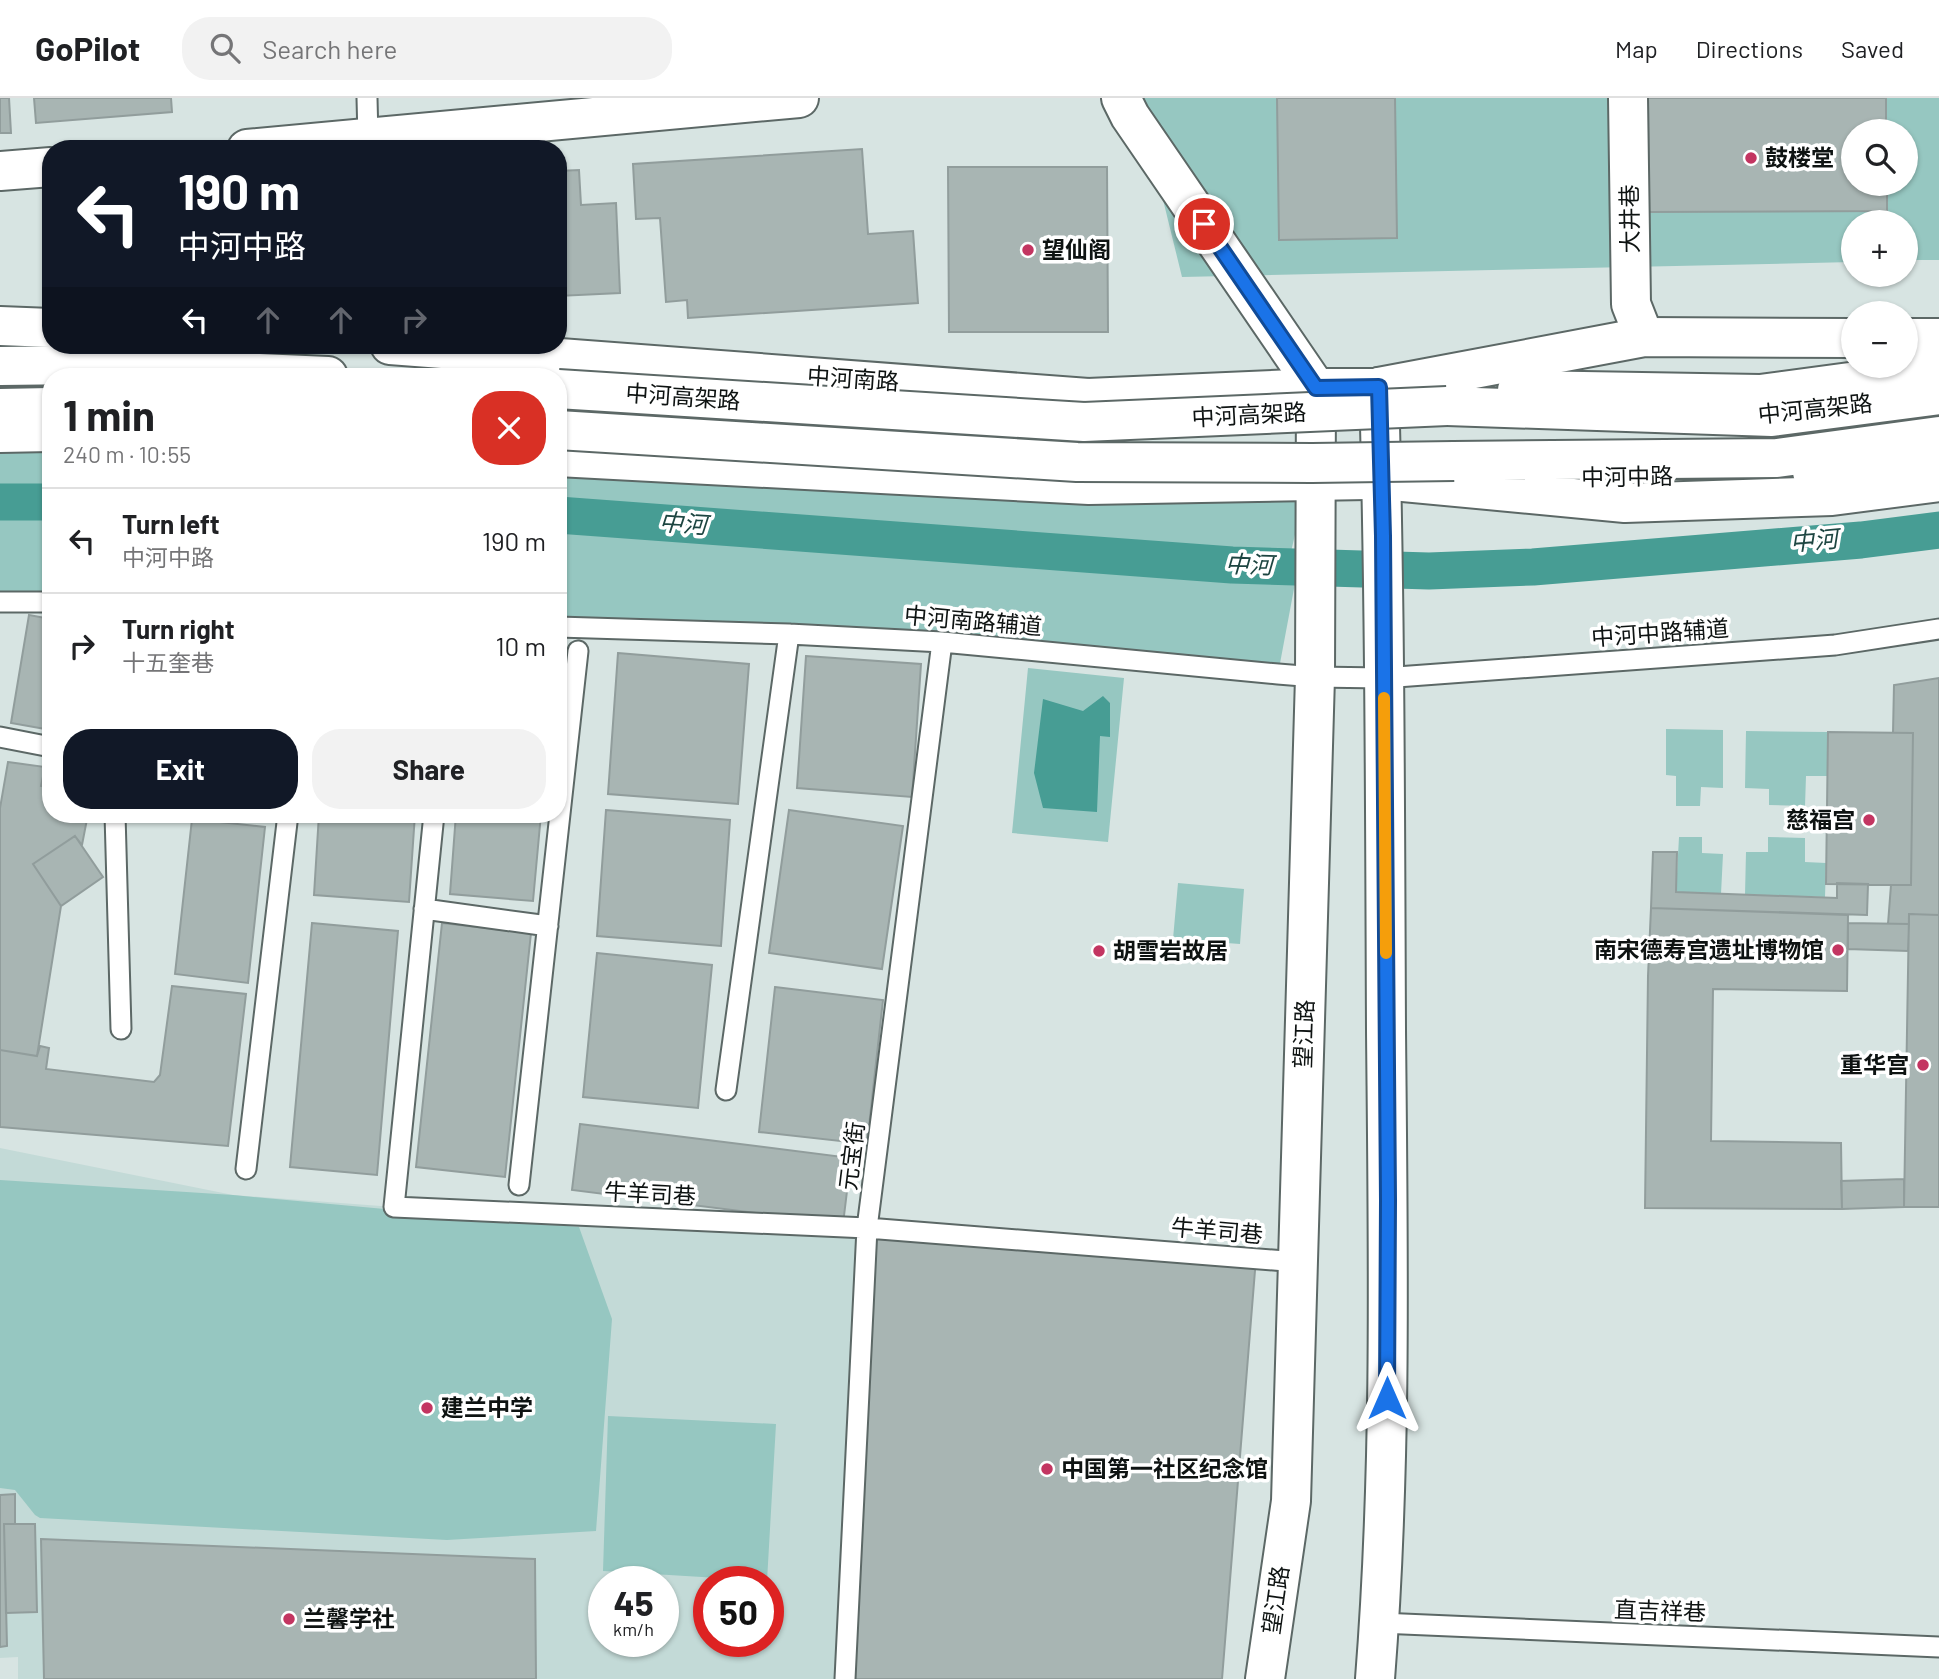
<!DOCTYPE html>
<meta charset="utf-8">
<style>
body{margin:0;font-family:Barlow,"Noto Sans SC",sans-serif;background:#f2f2f2;color:#202124;height:100vh;display:flex;flex-direction:column;font-size:26px;white-space:nowrap}
*{box-sizing:border-box;margin:0}
p{font-size:23px;color:#757577}
.icon{flex:none;width:38px;height:38px;fill:none;stroke:currentColor;stroke-width:2;stroke-linecap:round;stroke-linejoin:round}
.map{position:relative;flex:1;overflow:hidden}
.side{position:absolute;left:42px;top:270px;width:525px;height:455px;display:flex;flex-direction:column;background:#fff;border-radius:28px;box-shadow:0 2px 5px #0004}
.side>*{flex:none}
.hud{position:absolute;left:42px;top:42px;width:525px;height:214px;border-radius:28px;box-shadow:0 2px 5px #0004;background:#111827;color:#fff;overflow:hidden}
.buttons{position:absolute;left:1841px;top:21px;display:grid;gap:14px}
.buttons a{display:grid;place-items:center;width:77px;height:77px;border-radius:50%;background:#fff;box-shadow:0 2px 5px #0004;font-size:35px}
.speed{position:absolute;left:588px;top:1468px;display:flex;gap:14px;font-size:35px;font-weight:700;text-align:center}
.speed>*{display:grid;place-content:center;width:91px;height:91px;border-radius:50%;background:#fff;box-shadow:0 2px 5px #0004;line-height:1}
.speed small{font-size:18px;font-weight:400}
.speed .limit{border:10px solid #d22;background:#fff;color:#111}
.pin{position:absolute;display:grid;place-items:center;width:60px;height:60px;color:#fff;margin:-30px;border:4px solid #fff;border-radius:50%;box-shadow:0 2px 7px #0007}
.me{position:absolute;width:77px;margin:-38px;rotate:0deg;stroke-linejoin:round;filter:drop-shadow(0 0 5px #0008)}
.turn{display:flex;align-items:center;gap:24px;height:147px;padding:0 21px;font-size:32px}
.turn .icon{width:91px;height:91px;stroke-width:2.5}
.turn b{display:block;font-size:49px;line-height:60px}
.lanes{display:flex;align-items:center;height:66px;padding:0 21px;background:#0003;justify-content:center;gap:35px;direction:ltr}
.lanes .off{opacity:.35}
.round{display:grid;place-items:center;flex:none;width:74px;height:74px;border-radius:28px;background:#f2f2f2}
.headline{display:flex;align-items:center;justify-content:space-between;height:119px;padding:0 21px}
h1{font-size:42px;font-weight:700;line-height:52px}
.primary-button{display:flex;gap:14px;margin-top:auto;padding:14px 21px}
.primary-button a{flex:1;height:80px;border-radius:28px;background:#111827;color:#fff;font-size:28px;font-weight:700;line-height:80px;text-align:center}
.primary-button a+a{background:#f2f2f2;color:#202124}
ul{padding:0;list-style:none}
li{display:flex;align-items:center;gap:21px;height:105px;padding:0 21px;border-top:2px solid #e0e0e0}
li div{flex:1}
li b{display:block;font-size:26px}
li em{font-style:normal}
header{display:flex;align-items:center;gap:42px;box-sizing:border-box;height:98px;padding:0 35px;background:#fff;border-bottom:2px solid #e0e0e0}
header strong{font-size:33px}
nav{display:flex;gap:38px;margin-inline-start:auto;font-size:24px}
.search{width:490px;height:63px;background:#f2f2f2;display:flex;align-items:center;gap:18px;box-sizing:border-box;padding:0 24px;border-radius:28px;color:#757577;font-size:26px}
.map>svg:first-child{display:block}
.built{fill:#c3dad7;fill-rule:evenodd}
.green{fill:#96c7c1;fill-rule:evenodd}
.water{fill:#479d94}
.lines{fill:none;stroke-linecap:round;stroke-linejoin:round}
.canal{stroke:#479d94;stroke-width:37}
.building{fill:#a8b5b3;stroke:#919d9c;stroke-width:2}
.lane-casing{stroke:#5c6866;stroke-width:23}
.street-casing{stroke:#5c6866;stroke-width:42}
.secondary-casing{stroke:#5c6866;stroke-width:42}
.primary-casing{stroke:#5c6866;stroke-width:42}
.highway-casing{stroke:#5c6866;stroke-width:42}
.lane{stroke:#fff;stroke-width:19}
.street{stroke:#fff;stroke-width:38}
.secondary{stroke:#fff;stroke-width:38}
.primary{stroke:#fff;stroke-width:38}
.highway{stroke:#fff;stroke-width:38}
.highway-bridge-casing{stroke:#5c6866;stroke-width:42;stroke-linecap:butt}
.highway-bridge{stroke:#fff;stroke-width:38}
.route-casing{stroke:#114b97;stroke-width:18}
.route{stroke:#1a73e8;stroke-width:12}
.slow{stroke:#f59e0b;stroke-width:12}
.poi-dot{fill:#c33561;stroke:#fff;stroke-width:2.5}
.labels{text-anchor:middle;stroke-width:7;stroke-linejoin:round;paint-order:stroke}
.poi-label{font-size:23px;font-weight:bold;fill:#0e1312;stroke:#fff;text-anchor:start}
.street-label{font-size:23px;fill:#0e1312;stroke:#fff}
.water-label{font-size:24px;font-style:italic;fill:#1d4541;stroke:#fff}
</style>
<header>
<strong>GoPilot</strong>
<div class="search"><svg class="icon" aria-label="search" viewBox="0 0 24 24"><circle cx="10" cy="10" r="6"/><path d="M15 15l6 6"/></svg>Search here</div>
<nav><a>Map</a><a>Directions</a><a>Saved</a></nav>
</header>
<div class="map">
<svg width="1939" height="1581" viewBox="0 0 1939 1581">
<rect width="100%" height="100%" fill="#d7e4e2"/>
<path class="built" d="M0 1050 233 1097 394 1109 863 1135 838 1581H18V1559L0 1560ZM604 1484H663V1544H604ZM709 1484H768V1544H709Z"/>
<path class="green" d="M1138 0H1939V162H1906V124H1853V164L1182 179ZM1853 33H1906V86H1853Z
M0 350H51V390L0 389Z
M558 369 1305 394 1290 458 558 403Z
M0 413H51V509H0Z
M558 425 1296 480 1278 576 942 544 558 529Z
M1028 570 1124 580 1108 744 1012 735Z
M1666 631 1723 632V690L1701 689 1700 708H1676V678L1666 677Z
M1746 633 1828 634V678H1806L1805 708 1769 707V691L1745 690Z
M1679 739H1702V755L1723 756 1721 796 1676 794Z
M1768 739 1805 740V764L1826 765 1825 799 1745 797 1746 754H1768Z
M1178 785 1244 791 1240 846 1173 841Z
M0 1082 233 1097 579 1129 612 1221 596 1433 447 1442 40 1420 35 1417 15 1392 0 1390Z
M608 1318 776 1326 767 1483 603 1473Z"/>
<path class="water" d="M1103 598 1110 605V639L1100 638 1097 714 1043 710 1034 675 1043 601 1083 613Z"/>
<g class="lines">
<path class="canal" d="M0 404H51
M558 417 1232 467 1429 473 1533 469 1861 442 1939 432"/>
</g>
<path class="building" d="M0 0H9L11 35H0Z
M34 0H171L172 14 36 25Z
M1277 0H1395L1397 140 1279 142Z
M1648 0H1886V33H1853V86H1887V113L1649 114Z
M862 51 868 136 913 133 918 205 688 220 687 202 666 204 660 120 636 121 633 66Z
M948 69H1107L1108 234H949Z
M579 72 581 107 616 105 620 195 558 198V73Z
M29 517 51 521V632L11 625Z
M618 555 749 566 738 706 608 696Z
M806 558 921 566 912 699 797 690Z
M1939 580V817L1909 816V826H1888L1891 787H1911L1913 635H1893L1894 587Z
M1828 634 1913 635 1911 787 1826 786Z
M8 664 45 669 41 688 51 690V716H88L82 747 75 738 33 766 61 808 37 958 0 952V710Z
M606 712 730 722 721 848 597 838Z
M789 712 903 728 882 871 769 855Z
M319 716H415L409 804 314 797Z
M456 716H541L533 803 450 796Z
M192 721 265 729 248 885 175 876Z
M75 738 103 779 61 808 33 766Z
M1653 754H1677L1676 794 1837 800V785L1868 786 1867 817 1651 810Z
M1651 810 1848 817 1847 893 1713 891 1711 1043 1841 1045 1842 1111 1645 1110 1648 878Z
M1909 816 1939 817V1109H1904Z
M312 825 398 833 377 1077 290 1069Z
M442 825 531 835 505 1079 416 1069Z
M1848 825 1909 826 1908 853 1848 851Z
M597 855 712 867 698 1010 583 999Z
M172 888 246 896 228 1048 0 1029V952L37 958 40 948 49 950 46 971 154 984 160 977Z
M775 889 883 902 867 1046 759 1034Z
M580 1026 851 1060 843 1126 572 1092Z
M1904 1081V1109L1842 1111 1841 1083Z
M867 1130 1256 1160 1222 1581H845Z
M15 1396V1426H4L7 1548 0 1549V1397Z
M4 1426H35L37 1514 6 1515Z
M41 1441 535 1461 536 1581H44Z"/>
<g class="lines">
<defs>
<path id="lane" d="M367 0 368 40
M0 504H51
M558 529 789 536 942 544 1278 576 1315 579 1383 580 1835 547 1939 531
M0 639 51 649
M115 716 121 931
M434 716 394 1109 867 1130 1298 1164
M424 811 548 828
M726 992 789 536
M246 1071 288 716
M519 1087 578 553
M1380 1525 1939 1549
M845 1581 867 1130 942 544"/>
<path id="street" d="M1121 0 1130 18 1316 290
M1628 0 1631 206 1644 239
M247 51 799 0
M0 73 51 69"/>
<path id="secondary" d="M1265 1581 1291 1403 1315 579 1316 290
M1375 1581C1392 1365 1388 1148 1386 932 1385 718 1385 504 1379 289"/>
<path id="primary" d="M0 228 51 230
M390 247 1088 300 1316 290H1411
M1517 292 1760 296 1939 272
M0 335 51 334
M558 359 1089 387 1367 382
M1812 374 1939 358"/>
<path id="highway" d="M1906 240H1939
M0 268 82 267 328 278
M1379 289 1644 239 1853 240
M1447 308 1772 319 1939 297
M0 310 51 309
M1454 363 1777 360 1939 338
M1382 382 1625 405 1832 398 1939 384"/>
</defs>
<use href="#lane" class="lane-casing"/>
<use href="#street" class="street-casing"/>
<use href="#secondary" class="secondary-casing"/>
<use href="#primary" class="primary-casing"/>
<use href="#highway" class="highway-casing"/>
<use href="#lane" class="lane"/>
<use href="#street" class="street"/>
<use href="#secondary" class="secondary"/>
<use href="#primary" class="primary"/>
<use href="#highway" class="highway"/>
<defs>
<path id="highway-bridge" d="M558 291 1084 324 1447 308
M558 332 1077 364 1312 365 1454 363"/>
</defs>
<use href="#highway-bridge" class="highway-bridge-casing"/>
<use href="#highway-bridge" class="highway-bridge"/>
</g>
<g class="lines">
<defs>
<path id="route" d="M1204 126 1316 290 1379 289 1383 438 1388 1102 1387 1300"/>
</defs>
<use href="#route" class="route-casing"/>
<use href="#route" class="route"/>
<path class="slow" d="M1384 600 1386 855"/>
</g>
<g class="poi-dot">
<circle cx="1751" cy="60" r="7"/>
<circle cx="1028" cy="152" r="7"/>
<circle cx="1869" cy="722" r="7"/>
<circle cx="1838" cy="852" r="7"/>
<circle cx="1099" cy="853" r="7"/>
<circle cx="1923" cy="967" r="7"/>
<circle cx="427" cy="1310" r="7"/>
<circle cx="1047" cy="1371" r="7"/>
<circle cx="289" cy="1521" r="7"/>
</g>
<g class="labels">
<g class="poi-label">
<text x="1765" y="68">鼓楼堂</text>
<text x="1042" y="160">望仙阁</text>
<text x="1855" y="730" text-anchor="end">慈福宫</text>
<text x="1824" y="860" text-anchor="end">南宋德寿宫遗址博物馆</text>
<text x="1113" y="861">胡雪岩故居</text>
<text x="1909" y="975" text-anchor="end">重华宫</text>
<text x="441" y="1318">建兰中学</text>
<text x="1061" y="1379">中国第一社区纪念馆</text>
<text x="303" y="1529">兰馨学社</text>
</g>
<g class="street-label">
<text transform="translate(1630 121) rotate(-91)" y="8">大井巷</text>
<text transform="translate(853 281) rotate(4)" y="8">中河南路</text>
<text transform="translate(683 299) rotate(4)" y="8">中河高架路</text>
<text transform="translate(1815 311) rotate(-6)" y="8">中河高架路</text>
<text transform="translate(1249 317) rotate(-3)" y="8">中河高架路</text>
<text transform="translate(1627 379) rotate(-1)" y="8">中河中路</text>
<text transform="translate(973 523) rotate(5)" y="8">中河南路辅道</text>
<text transform="translate(1660 535) rotate(-4)" y="8">中河中路辅道</text>
<text transform="translate(1304 936) rotate(-88)" y="8">望江路</text>
<text transform="translate(852 1058) rotate(-83)" y="8">元宝街</text>
<text transform="translate(650 1096) rotate(3)" y="8">牛羊司巷</text>
<text transform="translate(1217 1133) rotate(5)" y="8">牛羊司巷</text>
<text transform="translate(1276 1502) rotate(-82)" y="8">望江路</text>
<text transform="translate(1660 1513) rotate(2)" y="8">直吉祥巷</text>
</g>
<g class="water-label">
<text transform="translate(683 426) rotate(4)" y="8">中河</text>
<text transform="translate(1814 443) rotate(-5)" y="8">中河</text>
<text transform="translate(1249 467) rotate(2)" y="8">中河</text>
</g>
</g>
</svg>
<div class="buttons">
<a><svg class="icon" aria-label="search" viewBox="0 0 24 24"><circle cx="10" cy="10" r="6"/><path d="M15 15l6 6"/></svg></a>
<a>+</a>
<a>−</a>
</div>
<div class="speed"><div>45<small>km/h</small></div><div class="limit">50</div></div>
<div class="pin" style="left:1204px;top:126px;background:#d93025"><svg class="icon" aria-label="arrive" viewBox="0 0 24 24"><path d="M6 21V4h12l-3 4 3 4H6"/></svg></div>
<svg class="me" style="left:1387px;top:1300px" viewBox="-20 -20 40 40"><path d="M0-17L14 15 0 8-14 15z" fill="#1a73e8" stroke="#fff" stroke-width="4"/></svg>
<div class="hud">
<div class="turn"><svg class="icon" aria-label="left" viewBox="0 0 24 24"><path d="M17 20v-9H6M10 6l-5 5 5 5"/></svg><div><b>190 m</b>中河中路</div></div>
<div class="lanes"><svg class="icon" aria-label="left" viewBox="0 0 24 24"><path d="M17 20v-9H6M10 6l-5 5 5 5"/></svg><svg class="icon off" aria-label="ahead" viewBox="0 0 24 24"><path d="M12 20V5M6 11l6-6 6 6"/></svg><svg class="icon off" aria-label="ahead" viewBox="0 0 24 24"><path d="M12 20V5M6 11l6-6 6 6"/></svg><svg class="icon off" aria-label="right" viewBox="0 0 24 24"><path d="M7 20v-9h11M14 6l5 5-5 5"/></svg></div>
</div>
<section class="side">
<div class="headline"><div><h1>1 min</h1><p>240 m · 10:55</p></div><a class="round" style="background:#d93025;color:#fff"><svg class="icon" aria-label="close" viewBox="0 0 24 24"><path d="M6 6l12 12M18 6L6 18"/></svg></a></div>
<ul>
<li><svg class="icon" aria-label="left" viewBox="0 0 24 24"><path d="M17 20v-9H6M10 6l-5 5 5 5"/></svg><div><b>Turn left</b><p>中河中路</p></div><em>190 m</em></li>
<li><svg class="icon" aria-label="right" viewBox="0 0 24 24"><path d="M7 20v-9h11M14 6l5 5-5 5"/></svg><div><b>Turn right</b><p>十五奎巷</p></div><em>10 m</em></li>
</ul>
<div class="primary-button"><a>Exit</a><a>Share</a></div>
</section>
</div>
